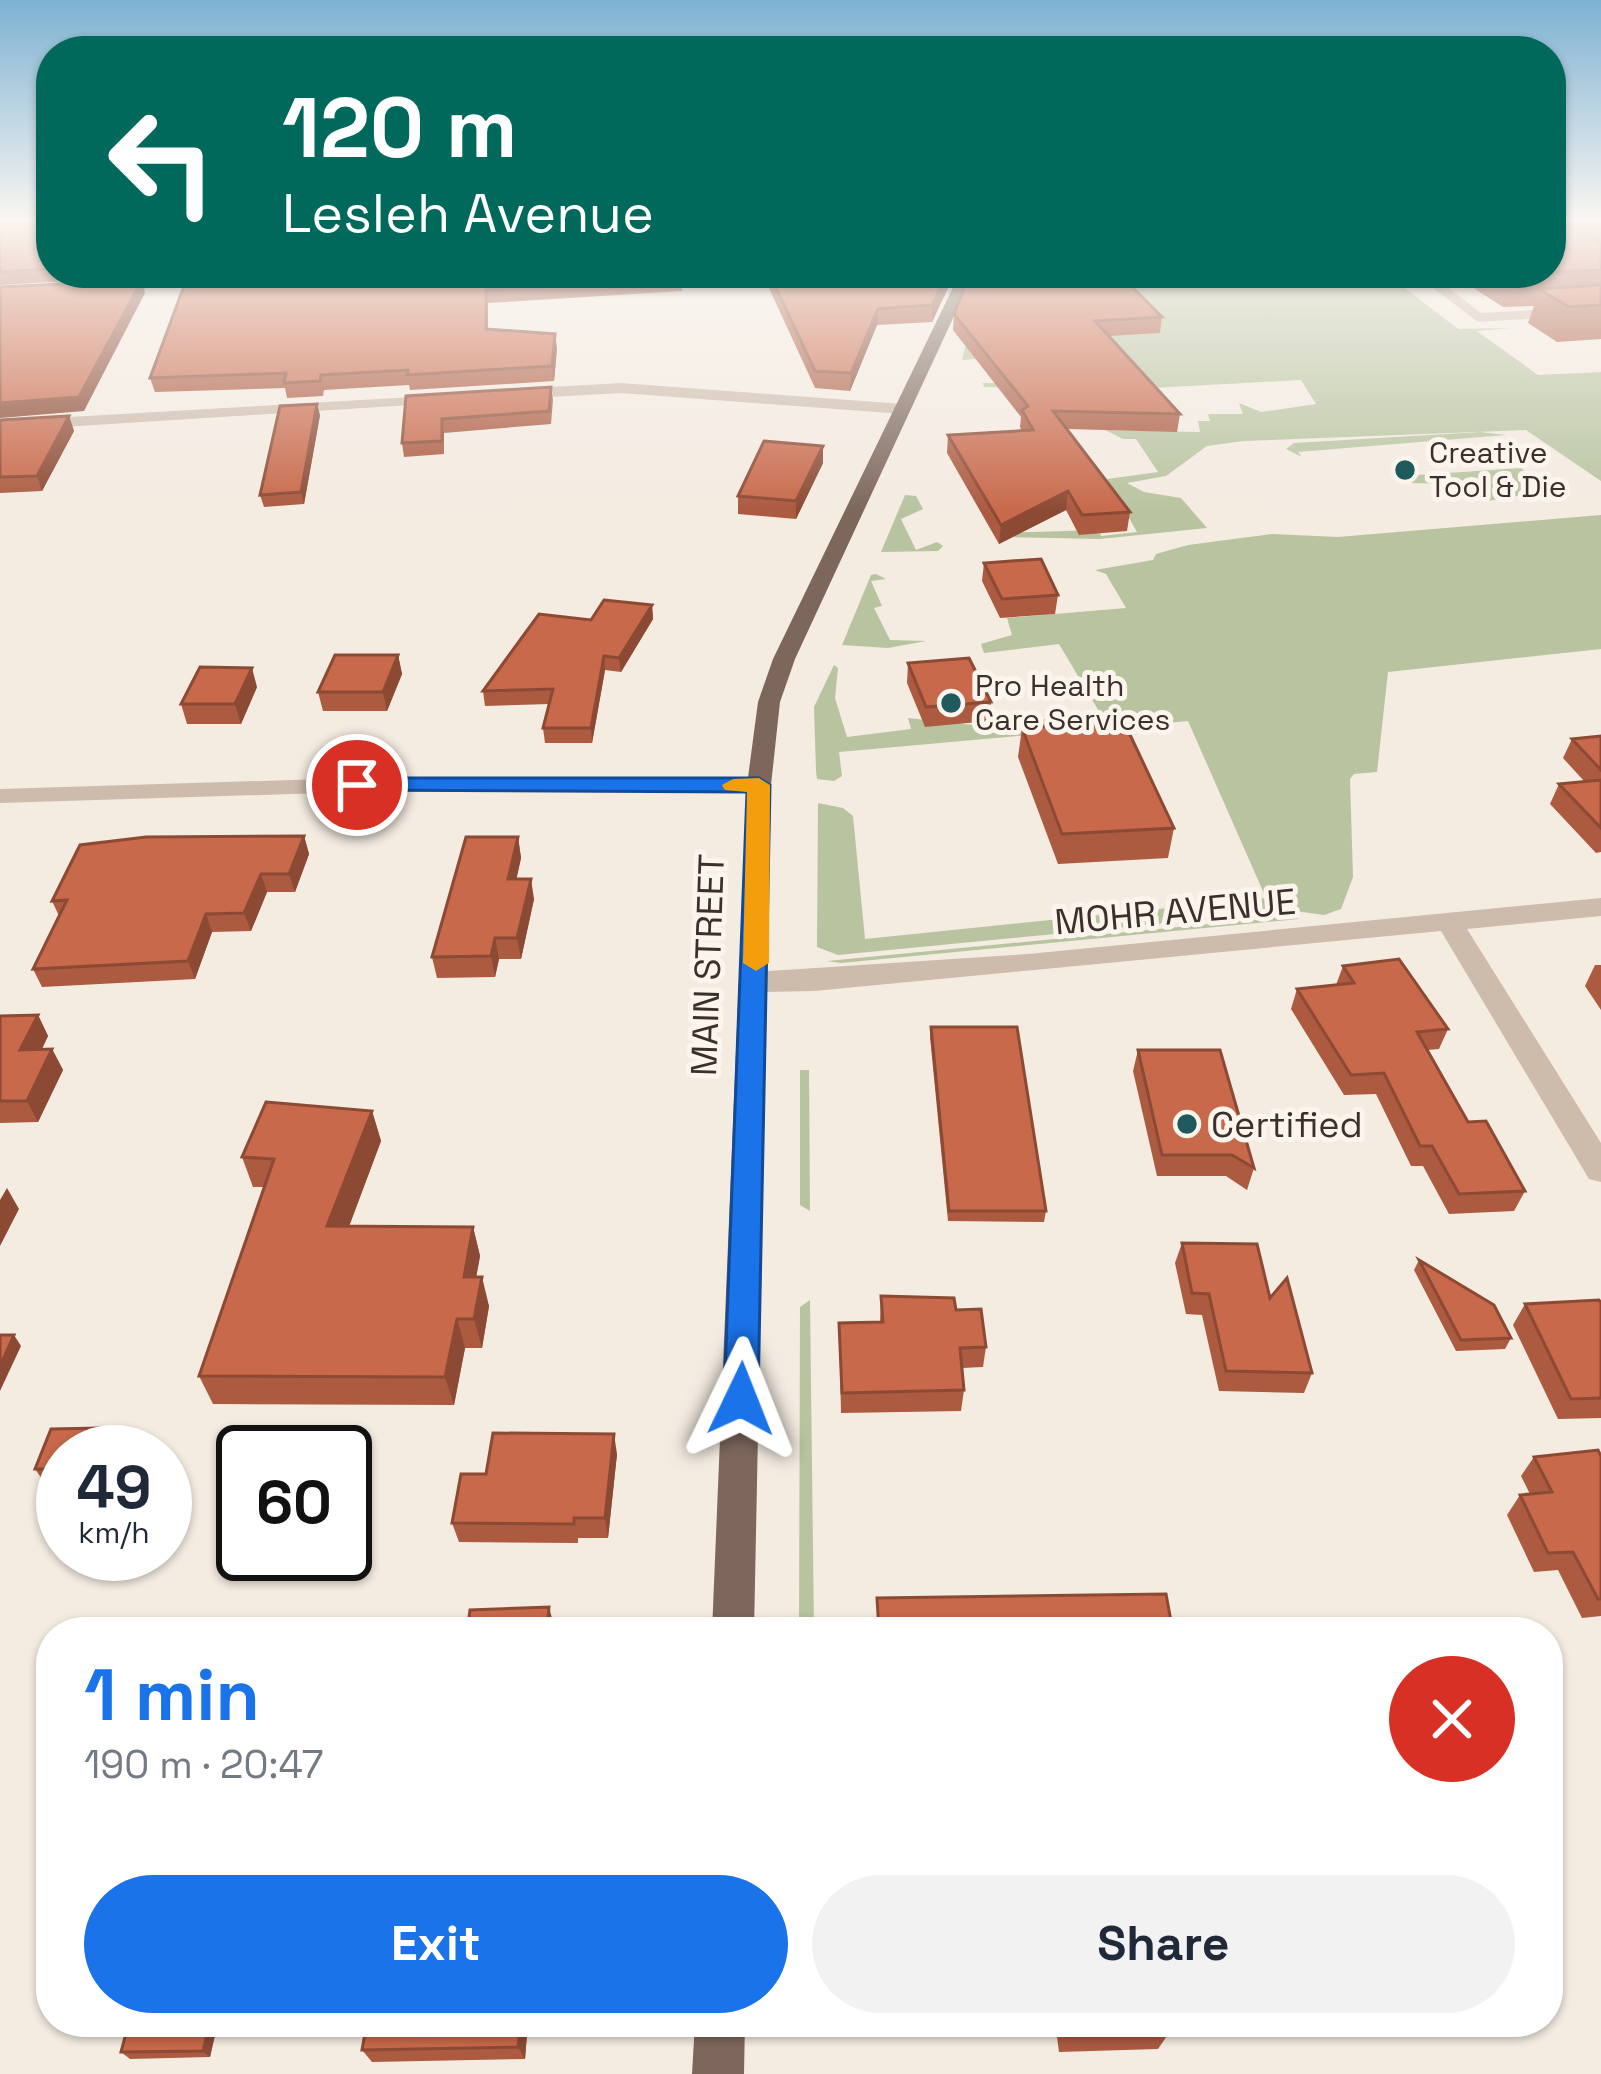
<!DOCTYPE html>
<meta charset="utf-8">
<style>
body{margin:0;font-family:"Space Grotesk",sans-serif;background:#f2f2f3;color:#1f2937;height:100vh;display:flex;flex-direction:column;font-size:45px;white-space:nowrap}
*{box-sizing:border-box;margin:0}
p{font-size:39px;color:#747a83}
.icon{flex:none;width:66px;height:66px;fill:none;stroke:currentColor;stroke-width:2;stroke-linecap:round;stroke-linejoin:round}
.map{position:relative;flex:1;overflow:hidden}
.panel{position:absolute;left:36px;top:1617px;width:1527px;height:420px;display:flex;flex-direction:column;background:#fff;border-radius:48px;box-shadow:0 3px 9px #0004}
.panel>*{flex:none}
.hud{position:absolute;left:36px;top:36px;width:1530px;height:252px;border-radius:48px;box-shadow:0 3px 9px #0004;background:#00695c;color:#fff;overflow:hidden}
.speed{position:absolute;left:36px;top:1425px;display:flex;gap:24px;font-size:60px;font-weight:700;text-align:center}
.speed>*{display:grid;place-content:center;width:156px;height:156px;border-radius:50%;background:#fff;box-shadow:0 3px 9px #0004;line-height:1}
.speed small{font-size:30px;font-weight:400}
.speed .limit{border:6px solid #111;border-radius:18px;background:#fff;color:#111}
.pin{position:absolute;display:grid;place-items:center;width:102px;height:102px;color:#fff;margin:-51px;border:6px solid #fff;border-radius:50%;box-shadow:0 3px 12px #0007}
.me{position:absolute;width:132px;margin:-66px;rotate:2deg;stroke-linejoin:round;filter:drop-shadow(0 0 9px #0008)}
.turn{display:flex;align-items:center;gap:42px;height:252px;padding:0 48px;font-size:54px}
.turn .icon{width:156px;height:156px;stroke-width:2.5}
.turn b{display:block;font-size:84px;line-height:102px}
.round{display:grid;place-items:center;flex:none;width:126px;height:126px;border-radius:63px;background:#f2f2f3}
.headline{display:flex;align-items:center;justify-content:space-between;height:204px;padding:0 48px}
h1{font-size:72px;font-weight:700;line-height:90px;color:#1a73e8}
.cta{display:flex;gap:24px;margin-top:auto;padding:24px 48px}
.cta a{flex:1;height:138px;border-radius:72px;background:#1a73e8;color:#fff;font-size:48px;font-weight:700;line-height:138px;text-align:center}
.cta a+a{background:#f2f2f3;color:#1f2937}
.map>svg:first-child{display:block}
.green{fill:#b8c4a0}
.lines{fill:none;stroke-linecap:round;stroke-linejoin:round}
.street{fill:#cdbbac;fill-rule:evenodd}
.primary{fill:#7d675c;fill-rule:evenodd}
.wall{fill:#ac5a40}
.shaded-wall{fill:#8c4a34}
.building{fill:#c8694b;stroke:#8c4a34;stroke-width:3}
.route{fill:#1a73e8;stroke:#114b97;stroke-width:3}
.slow{fill:#f59e0b}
.poi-dot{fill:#1f5a5e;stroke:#fbf5ee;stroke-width:4.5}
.labels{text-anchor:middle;stroke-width:10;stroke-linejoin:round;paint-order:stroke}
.far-poi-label{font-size:30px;fill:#3b302b;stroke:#fbf5ee;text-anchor:start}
.street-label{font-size:36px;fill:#3b302b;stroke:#fbf5ee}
.poi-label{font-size:36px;fill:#3b302b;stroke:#fbf5ee;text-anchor:start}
</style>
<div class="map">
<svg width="1601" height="2074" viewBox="0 0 1601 2074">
<rect width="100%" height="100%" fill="#f4ebe1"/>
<path class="green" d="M1046 273 1412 274 1421 282 1401 285 1458 329 1511 328 1477 331 1538 375 1601 372V481L1526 430 1244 441 1207 446 1166 476 1127 483 1144 492 1181 498 1207 528 1100 539 1005 537 1003 533 1099 530 1101 536 1137 532 1107 479 1158 472 1136 439H1123L1105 430 1200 432 1198 421H1210L1208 414H1243L1239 403 1261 412 1316 404 1301 380 1135 389 984 387 983 383H998L989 358 962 360 965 348Z
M1480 432 1506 435 1298 452 1302 457 1286 449 1294 443Z
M1521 468 1547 491 1487 501 1454 484 1411 483 1403 476Z
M905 495 916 496 923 509 901 519 916 550 937 542 943 546 938 551 881 552Z
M1601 515V649L1388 672 1377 772 1354 774 1350 779 1353 877 1341 909 1324 915 1295 911 1298 919 841 963 827 961 1273 918 1270 913 838 955 817 947 818 803 843 808 853 816 865 939 1266 898 1188 721 839 752 842 776 834 781 817 779 816 771 814 707 834 665 838 668 835 698 847 737 911 729 908 718 984 726 1100 713 1059 644 984 653 981 644 1012 635 1007 618 1126 608 1106 574 1095 570 1153 560 1156 554 1188 545 1272 534 1338 537Z
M876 574 886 579 871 581 882 606 874 608 890 640 926 641 888 648 842 645 871 575Z
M800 1070H809L810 1211 800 1205Z
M810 1300 814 1632H799L800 1307Z"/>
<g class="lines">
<path class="street" d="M1413 273H1429L1481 313 1601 306V314L1478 322Z
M222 277 227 284 102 291 95 287 102 283Z
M621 383 903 404 911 409 903 414 621 393 514 399 506 394 514 389Z
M448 395 450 398 442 403 0 431V421Z
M357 778H759L771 785 759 792H357L0 803V789Z
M1601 898V916L1467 929 1601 1143V1182L1589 1179 1441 931 814 991 755 992 741 982 755 972 1028 954Z"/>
<path class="primary" d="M960 273H974L795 659 780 702 771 785 754 1632H712L747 785 758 702 773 659Z
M695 2022H745L744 2074H692Z"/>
</g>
<path class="wall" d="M0 222H51V273H156L154 276 0 285Z
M1551 222H1601V339L1557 342 1528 323 1534 306 1503 307 1455 276 1442 277 1436 273H1551Z
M280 273H681L682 291 488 303V329L557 348 554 381 410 390 409 385 324 390 323 396 287 398 285 388 155 392 150 378Z
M746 273H955L932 322 877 325 850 391 815 388 768 286 753 287Z
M1335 273H1415L1413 279 1348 283Z
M954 314 1162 317 1160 333 1109 336 1180 414 1177 432 1067 429 1130 512 1127 531 1079 535 1066 510 999 544 947 453 948 435 1022 431 1020 427 1021 417 953 330Z
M551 387 553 400 551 424 444 433V454L404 457 402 443 406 396Z
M320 415 304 504 264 507 260 495Z
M69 416 74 431 42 491 0 493V421Z
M823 463 796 519 738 514V496Z
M984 563 1058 595 1055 614 1000 618 982 581Z
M652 605 653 619 621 672 605 670 592 743H545L543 728 549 704 485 706 483 691 591 620Z
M398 655 402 674 387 711H323L318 692Z
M908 663 991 702 989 721 925 727 907 683Z
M257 687 241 724H187L181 704Z
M1022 728 1174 828 1168 858 1058 864 1018 757Z
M1601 736V852L1596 853 1550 804 1559 784 1584 781 1563 758 1572 739Z
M304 836 309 854 295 892H267L251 931 212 932 195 979 42 987 33 969 59 916 52 901Z
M518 837 521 858 516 879 534 899 521 959H499L495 977 437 978 432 957Z
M1595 965H1601V1010L1585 986Z
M1343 966 1448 1029 1439 1049 1427 1050 1468 1122 1525 1191 1514 1211 1449 1214 1423 1166H1411L1376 1094 1344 1095 1291 1009 1297 989 1336 985Z
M38 1015 48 1036 42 1049H52L63 1070 38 1122 0 1123V1016Z
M931 1027 1046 1211 1044 1222 948 1221 930 1037Z
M1138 1050 1254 1168 1247 1190 1226 1176H1157L1133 1071Z
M372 1111 381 1141 349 1226 473 1227 480 1256 476 1277 489 1306 482 1348H465L454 1405 213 1404 199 1376 264 1187H253L242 1157Z
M1182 1243 1270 1298 1312 1373 1304 1393 1219 1391 1202 1315 1186 1314 1175 1263Z
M1419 1260 1511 1338 1505 1349 1456 1351 1414 1270Z
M881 1296 956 1310 986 1347 983 1367 962 1368 964 1390 961 1411 841 1413 839 1323 880 1322Z
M1601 1303V1418L1558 1419 1513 1325 1525 1304Z
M100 1428 107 1438 63 1452V1479H42L35 1469Z
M617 1454 608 1538H578V1543L459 1542 452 1523 486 1474Z
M1601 1456V1616L1582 1618 1558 1570 1534 1572 1507 1515 1520 1495 1530 1494 1521 1476 1534 1457Z
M129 2022H218L210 2057 130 2059 121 2052Z
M367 2022H528L525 2059 372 2062 362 2050Z
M1055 2022H1167L1169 2033 1158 2049 1059 2052Z"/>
<path class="shaded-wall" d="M948 273H955L932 322V305Z
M142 280 145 293 84 411 0 418V403Z
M878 309 877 325 850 391 851 373Z
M555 334 557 348 554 381 552 366Z
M317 404 320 415 304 504 301 492Z
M69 416 74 431 42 491 37 476Z
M823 446V463L796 519V501Z
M1068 491 1066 510 999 544 1001 525Z
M652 605 653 619 621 672 619 658Z
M398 655 402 674 387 711 383 692Z
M604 656 605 670 592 743 591 728Z
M252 668 257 687 241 724 235 704Z
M304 836 309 854 295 892 289 874Z
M518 837 521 858 512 900 508 879Z
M261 874 267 892 251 931 244 913Z
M531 879 534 899 521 959 517 938Z
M206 914 212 932 195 979 188 961Z
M495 938 499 959 495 977 491 956Z
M38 1015 48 1036 31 1071 20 1050Z
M52 1049 63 1070 38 1122 27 1101Z
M372 1111 381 1141 338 1256 327 1226Z
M7 1188 19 1209 0 1246V1200Z
M473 1227 480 1256 471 1306 464 1277Z
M482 1277 489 1306 482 1348 474 1319Z
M457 1319 465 1348 454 1405 445 1377Z
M14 1335 21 1346 0 1391V1366Z
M100 1428 107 1438 101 1452H91Z
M614 1434 617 1454 608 1538 605 1518Z
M549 1607 554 1626 553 1632H547Z
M210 2022H218L210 2057 203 2051Z
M521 2022H528L525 2059 518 2047Z"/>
<path class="building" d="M0 222H51V269L0 272Z
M1551 222H1559V224L1601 242V270L1551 272Z
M280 273H681L682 278 486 290V329L555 334 552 366 407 375 408 370 321 375 320 381 284 383 286 373 150 378 187 278Z
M769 273H948L932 305 878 309 851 373 815 371Z
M970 273H1118L1162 317 1095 321 1180 414 1053 411 1130 512 1082 515 1068 491 1001 525 948 435 1033 430 1022 410 1028 406 954 314Z
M142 280 79 397 0 403V287Z
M1601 285V305L1569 307 1539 289Z
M551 387 549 411 442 419V441L402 443 406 396Z
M317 404 301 492 260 495 280 406Z
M69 416 37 476 0 477V420Z
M764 441 823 446 796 501 738 496Z
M1041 559 1058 595 1002 599 984 563Z
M604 600 652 605 619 658 604 656 591 728H543L553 689 483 691 539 614 591 620Z
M335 655H398L383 692H318Z
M969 658 991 702 926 707 908 663Z
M200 667 252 668 235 704H181Z
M1124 722 1174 828 1062 834 1022 728Z
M1601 736V770L1572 739Z
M1601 780V828L1559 784Z
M304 836 289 874H261L244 913 206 914 188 961 33 969 67 900 52 901 80 845 146 837Z
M466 837H518L508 879H531L517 938H495L491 956 432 957Z
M1399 959 1448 1029 1417 1032 1468 1122 1486 1121 1525 1191 1459 1194 1432 1146H1420L1384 1073 1351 1075 1297 989 1354 983 1343 966Z
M38 1015 20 1050 52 1049 27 1101H0V1016Z
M931 1027H1017L1046 1211H949Z
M1138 1050H1220L1254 1168 1232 1155H1162Z
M266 1102 372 1111 327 1226 473 1227 464 1277H482L474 1319H457L445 1377 199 1376 274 1159 242 1157Z
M1182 1243 1257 1244 1270 1298 1287 1278 1312 1373 1226 1371 1209 1294 1192 1293Z
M1419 1260 1494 1305 1511 1338 1461 1340Z
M881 1296 954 1298 956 1310 981 1309 986 1347 960 1348 964 1390 842 1393 839 1323 883 1322Z
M1599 1300 1601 1303V1398L1571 1399 1525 1304Z
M0 1335H14L0 1366Z
M100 1428 91 1452H63V1469H35L51 1429Z
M493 1433 614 1434 605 1518H574V1524L452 1523 461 1474H486Z
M1598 1450 1601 1456V1599H1598L1573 1552 1548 1553 1520 1495 1552 1492 1534 1457Z
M1166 1594 1173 1632H879L877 1598Z
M549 1607 547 1632H467L470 1610Z
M129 2022H210L203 2051 121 2052Z
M367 2022H521L518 2047 362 2050Z
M1065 2022H1167L1169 2033 1067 2036Z"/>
<linearGradient id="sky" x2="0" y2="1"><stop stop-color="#7eb2d2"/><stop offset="0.43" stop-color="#faf6f2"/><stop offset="1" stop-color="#faf6f2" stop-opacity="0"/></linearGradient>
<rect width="1601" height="512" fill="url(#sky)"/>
<path class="route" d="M357 778H759L770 785 758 1399 753 1409 741 1414 729 1409 724 1399 747 792 349 790V780Z"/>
<path class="slow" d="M759 778 770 785 769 963 756 971 743 963 747 792 725 790 722 785 733 779Z"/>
<g class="poi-dot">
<circle cx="1405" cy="470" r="12"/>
<circle cx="951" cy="703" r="12"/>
<circle cx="1187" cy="1124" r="12"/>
</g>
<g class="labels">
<g class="far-poi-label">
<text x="1429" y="463">Creative<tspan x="1429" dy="34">Tool &amp; Die</tspan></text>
<text x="975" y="696">Pro Health<tspan x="975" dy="34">Care Services</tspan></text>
</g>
<g class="street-label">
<text transform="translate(1175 911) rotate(-5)" y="13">MOHR AVENUE</text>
<text transform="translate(707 965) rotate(-88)" y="13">MAIN STREET</text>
</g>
<g class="poi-label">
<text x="1211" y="1137">Certified</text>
</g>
</g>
</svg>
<div class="speed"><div>49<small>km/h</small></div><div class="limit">60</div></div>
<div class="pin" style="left:357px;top:785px;background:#d93025"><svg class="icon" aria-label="arrive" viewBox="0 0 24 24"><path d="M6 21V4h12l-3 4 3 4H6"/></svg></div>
<svg class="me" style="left:741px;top:1399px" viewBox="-20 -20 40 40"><path d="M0-17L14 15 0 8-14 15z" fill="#1a73e8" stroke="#fff" stroke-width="4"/></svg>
<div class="hud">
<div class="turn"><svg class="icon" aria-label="left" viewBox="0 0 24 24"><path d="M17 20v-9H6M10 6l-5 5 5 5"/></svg><div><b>120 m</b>Lesleh Avenue</div></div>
</div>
<section class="panel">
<div class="headline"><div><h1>1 min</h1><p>190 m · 20:47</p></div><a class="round" style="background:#d93025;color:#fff"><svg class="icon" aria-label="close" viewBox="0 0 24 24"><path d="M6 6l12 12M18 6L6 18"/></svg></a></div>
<div class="cta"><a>Exit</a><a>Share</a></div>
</section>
</div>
